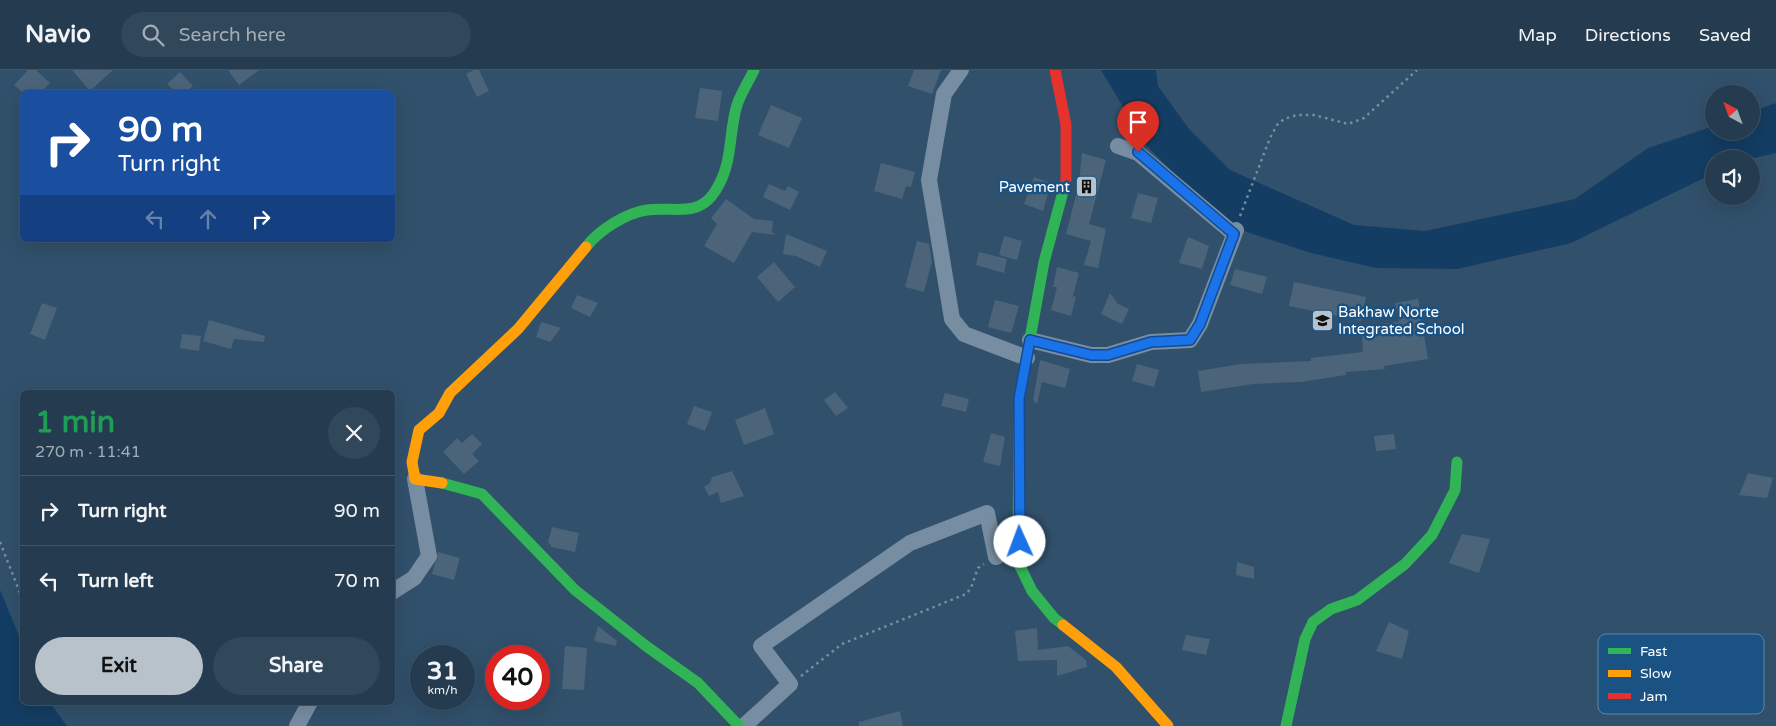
<!DOCTYPE html>
<meta charset="utf-8">
<style>
body{margin:0;font-family:"Varela Round",sans-serif;background:#31475a;color:#f1f3f6;height:100vh;display:flex;flex-direction:column;font-size:19px;white-space:nowrap}
*{box-sizing:border-box;margin:0}
p{font-size:16px;color:#a3adb7}
.icon{flex:none;width:28px;height:28px;fill:none;stroke:currentColor;stroke-width:2;stroke-linecap:round;stroke-linejoin:round}
.map{position:relative;flex:1;overflow:hidden}
.drawer{position:absolute;left:20px;top:320px;width:375px;height:315px;display:flex;flex-direction:column;background:#253c50;border-radius:8px;box-shadow:0 5px 20px #0002,0 0 0 1px #425667}
.drawer>*{flex:none}
.top-card{position:absolute;left:20px;top:20px;width:375px;height:152px;border-radius:8px;box-shadow:0 5px 20px #0002,0 0 0 1px #425667;background:#1a4fa0;color:#fff;overflow:hidden}
.needle{width:32px;rotate:319deg}
.controls{position:absolute;left:1705px;top:15px;display:grid;gap:10px}
.controls a{display:grid;place-items:center;width:55px;height:55px;border-radius:50%;background:#253c50;box-shadow:0 5px 20px #0002,0 0 0 1px #425667;font-size:25px}
.speed{position:absolute;left:410px;top:575px;display:flex;gap:10px;font-size:25px;font-weight:700;text-align:center}
.speed>*{display:grid;place-content:center;width:65px;height:65px;border-radius:50%;background:#253c50;box-shadow:0 5px 20px #0002,0 0 0 1px #425667;line-height:1}
.speed small{font-size:12px;font-weight:400}
.speed .limit{border:8px solid #d22;background:#fff;color:#111}
.pin{position:absolute;display:grid;place-items:center;width:42px;height:42px;color:#fff;margin:-51px -21px;border-radius:50% 50% 50% 0;rotate:-45deg;box-shadow:0 0 5px #0007}
.pin .icon{rotate:45deg}
.me{position:absolute;width:55px;margin:-28px;rotate:358deg;stroke-linejoin:round;filter:drop-shadow(0 0 4px #0008)}
.turn{display:flex;align-items:center;gap:18px;height:105px;padding:0 15px;font-size:22px}
.turn .icon{width:65px;height:65px;stroke-width:2.5}
.turn b{display:block;font-size:35px;line-height:42px}
.lanes{display:flex;align-items:center;height:48px;padding:0 15px;background:#0003;justify-content:center;gap:25px;direction:ltr}
.lanes .off{opacity:.35}
.round{display:grid;place-items:center;flex:none;width:52px;height:52px;border-radius:26px;background:#31475a}
.overview{display:flex;align-items:center;justify-content:space-between;height:85px;padding:0 15px}
h1{font-size:30px;font-weight:700;line-height:38px;color:#1e9e55}
.action{display:flex;gap:10px;margin-top:auto;padding:10px 15px}
.action a{flex:1;height:58px;border-radius:30px;background:#b7c2cb;color:#111;font-size:20px;font-weight:700;line-height:58px;text-align:center}
.action a+a{background:#31475a;color:#f1f3f6}
ul{padding:0;list-style:none}
li{display:flex;align-items:center;gap:15px;height:70px;padding:0 15px;border-top:1px solid #425667}
li div{flex:1}
li b{display:block;font-size:19px}
li em{font-style:normal}
header{display:flex;align-items:center;gap:30px;box-sizing:border-box;height:70px;padding:0 25px;background:#253c50;border-bottom:1px solid #425667}
header strong{font-size:24px}
nav{display:flex;gap:28px;margin-inline-start:auto;font-size:18px}
.search{width:350px;height:45px;background:#31475a;display:flex;align-items:center;gap:12px;box-sizing:border-box;padding:0 18px;border-radius:28px;color:#a3adb7;font-size:19px}
.map>svg:first-child{display:block}
.water{fill:#133d62}
.building{fill:#4b647a}
.lines{fill:none;stroke-linecap:round;stroke-linejoin:round}
.path{stroke:#778da1;stroke-width:2.5;stroke-dasharray:2.5 4;stroke-linecap:butt}
.street{stroke:#778da1;stroke-width:16}
.fast{stroke:#30b455;stroke-width:11}
.slow{stroke:#ff9f0a;stroke-width:11}
.jam{stroke:#e5322d;stroke-width:11}
.route-casing{stroke:#114b97;stroke-width:12}
.route{stroke:#1a73e8;stroke-width:9}
.labels{text-anchor:middle;stroke-width:5;stroke-linejoin:round;paint-order:stroke}
.poi-label{font-size:15px;fill:#fff;stroke:#195283;text-anchor:end}
.key{fill:#195283;stroke:#5e86a8;stroke-width:1}
.key-label{font-size:14px;fill:#fff}
</style>
<header>
<strong>Navio</strong>
<div class="search"><svg class="icon" aria-label="search" viewBox="0 0 24 24"><circle cx="10" cy="10" r="6"/><path d="M15 15l6 6"/></svg>Search here</div>
<nav><a>Map</a><a>Directions</a><a>Saved</a></nav>
</header>
<div class="map">
<svg width="1776" height="656" viewBox="0 0 1776 656">
<rect width="100%" height="100%" fill="#31506b"/>
<path class="water" d="M1101 0H1156L1158 16 1189 59 1230 100 1354 155 1425 161 1575 129 1648 78 1714 56V61H1751V42L1776 33V83L1750 89H1714V103L1571 173 1457 199 1376 198 1311 183 1244 161 1200 130 1146 75Z
M0 520 22 573V632L50 633 67 656H0Z"/>
<path class="building" d="M28 0H36L50 13 41 22H22L14 15Z
M72 0H113L90 21Z
M228 0H259L239 15Z
M474 0H479L489 21 477 27 466 4Z
M914 0H941L932 24 908 16Z
M180 2 193 16 186 22H176L167 14Z
M700 18 722 21 718 51 695 48Z
M771 35 802 48 789 78 758 65Z
M1082 83 1106 90 1089 154 1106 159 1098 198 1084 195 1091 171 1066 164 1079 113Z
M881 93 915 102 911 117 906 116 902 129 874 121Z
M1034 107 1051 113 1043 141 1024 134Z
M769 114 785 121 788 116 799 122 790 140 763 127Z
M1138 123 1158 128 1151 153 1131 148Z
M726 129 754 149 773 151 772 162 776 165 752 162 734 193 704 176 717 154 711 148Z
M786 164 827 181 820 197 796 186 783 184Z
M1004 166 1022 171 1017 190 999 185Z
M1188 167 1209 176 1202 199 1179 193Z
M917 171 929 174 932 192 924 222 905 217Z
M979 182 1007 189 1004 203 976 195Z
M774 192 795 217 778 232 757 207Z
M1057 197 1079 203 1073 226 1076 227 1071 246 1051 240 1057 217H1053Z
M1235 199 1267 207 1262 224 1230 215Z
M1294 212 1366 227 1361 251 1289 236Z
M1110 223 1118 234 1129 239 1122 254 1101 244Z
M577 225 598 233 590 247 571 238Z
M1418 229 1428 289 1384 296 1385 299 1346 302V305L1301 312 1253 314 1201 322 1198 301 1240 294 1311 291V288L1363 282 1361 256 1399 252 1395 233Z
M995 230 1019 236 1011 263 988 257Z
M42 233 57 238 45 270 30 264Z
M209 250 265 266 264 272 234 269 231 279 203 271Z
M541 252 561 258 550 272 536 267Z
M182 264 201 266 199 281 180 278Z
M1040 290 1070 299 1065 318 1042 312 1037 334 1033 330Z
M1137 294 1159 300 1154 317 1132 311Z
M835 322 848 338 836 346 824 330Z
M945 323 969 329 966 342 941 336Z
M694 336 712 342 705 361 687 354Z
M765 338 774 364 744 375 735 350Z
M991 363 1005 367 1000 396 983 392Z
M472 364 482 374 472 384 479 391 464 404 443 382 457 368 462 373Z
M1394 364 1396 379 1376 381 1374 366Z
M732 401 744 426 721 433 718 422 709 426 704 417 710 413 712 407Z
M1748 403 1773 408 1767 428 1739 425Z
M552 457 579 463 575 482 552 477 548 472Z
M1462 464 1490 469 1479 503 1449 493Z
M438 482 460 488 454 510 432 504Z
M1237 492 1254 497V509L1236 505Z
M1389 552 1409 561 1402 589 1376 581Z
M598 556 617 571 616 576 594 571Z
M1037 558 1038 580 1068 576 1086 590 1087 597 1057 606V590L1018 591 1015 561Z
M1186 565 1210 569 1206 585 1182 580Z
M565 576 587 578 584 620 562 619Z
M900 641 903 656H859V652Z"/>
<g class="lines">
<path class="path" d="M1240 146 1270 68 1277 55 1284 49 1297 45H1314L1348 54 1364 48 1417 0
M0 472 22 528
M801 606 842 574 966 524 971 518 978 498 984 494"/>
<path class="street" d="M961 0 944 24 929 110 952 249 964 264 1027 288
M1118 76 1138 83 1234 164
M1030 270 1091 285H1108L1151 272 1190 270 1200 254 1236 160
M392 522 414 508 429 486 415 409
M297 656 310 632
M744 656 790 614 761 576 910 473 987 443 996 487 1020 471"/>
<path class="fast" d="M586 177C599 160 626 143 647 140 672 136 697 148 714 123 734 94 728 64 737 35 741 23 749 11 754 0
M442 413 482 424 575 520 646 576 698 613 739 656
M1063 555 1054 548 1032 521 1018 492 1019 329 1044 192 1064 118
M1286 656 1305 569 1313 552 1331 539 1357 530 1405 494 1432 465 1455 420 1457 392"/>
<path class="slow" d="M442 413 415 409 412 392 419 360 439 343 450 323 518 259 586 177
M1063 555 1116 597 1168 656"/>
<path class="jam" d="M1055 0 1066 55V110L1064 118"/>
</g>
<g class="lines">
<defs>
<path id="route" d="M1020 472 1019 329 1030 270 1091 285H1108L1151 272 1190 270 1200 254 1234 164 1138 82"/>
</defs>
<use href="#route" class="route-casing"/>
<use href="#route" class="route"/>
</g>
<defs>
<symbol id="building-square" viewBox="-11 -11 22 22"><rect x="-9" y="-9" width="18" height="18" rx="4" fill="#b7c2cb" stroke="#195283"/><path d="M-4-6H4V6H1V3H-1V6H-4ZM-2.5-4.3h1.7v1.8h-1.7ZM.8-4.3h1.7v1.8H.8ZM-2.5-1h1.7V.8h-1.7ZM.8-1h1.7V.8H.8Z" fill="#111"/></symbol>
<symbol id="school-square" viewBox="-11 -11 22 22"><rect x="-9" y="-9" width="18" height="18" rx="4" fill="#b7c2cb" stroke="#195283"/><path d="M0-5L7-2L0 1L-7-2ZM-4 1L0 2.5L4 1V4Q0 6-4 4Z" fill="#111"/></symbol>
</defs>
<g fill-rule="evenodd">
<use href="#building-square" x="1074" y="104" width="25" height="25"/>
<use href="#school-square" x="1310" y="238" width="25" height="25"/>
</g>
<g class="labels">
<g class="poi-label">
<text x="1070" y="122">Pavement</text>
<text x="1338" y="247" text-anchor="start">Bakhaw Norte<tspan x="1338" dy="17">Integrated School</tspan></text>
</g>
</g>
<rect x="1598" y="564" width="166" height="80" rx="8" class="key"/>
<rect x="1608" y="578" width="23" height="6" fill="#30b455"/>
<rect x="1608" y="600" width="23" height="7" fill="#ff9f0a"/>
<rect x="1608" y="623" width="23" height="6" fill="#e5322d"/>
<g class="key-label">
<text x="1640" y="586">Fast</text>
<text x="1640" y="608">Slow</text>
<text x="1640" y="631">Jam</text>
</g>
</svg>
<div class="controls">
<a><svg class="needle" viewBox="-14 -14 28 28"><path d="M0-13l5 13h-10z" fill="#e53935"/><path d="M0 13l5-13h-10z" fill="#a3adb7"/></svg></a>
<a><svg class="icon" aria-label="sound" viewBox="0 0 24 24"><path d="M4 9h4l5-4v14l-5-4H4zM17 9q2 3 0 6"/></svg></a>
</div>
<div class="speed"><div>31<small>km/h</small></div><div class="limit">40</div></div>
<div class="pin" style="left:1138px;top:82px;background:#d93025"><svg class="icon" aria-label="arrive" viewBox="0 0 24 24"><path d="M6 21V4h12l-3 4 3 4H6"/></svg></div>
<svg class="me" style="left:1020px;top:472px" viewBox="-20 -20 40 40"><circle r="19" fill="#fff"/><path d="M0-13L10 11 0 6-10 11z" fill="#1a73e8"/></svg>
<div class="top-card">
<div class="turn"><svg class="icon" aria-label="right" viewBox="0 0 24 24"><path d="M7 20v-9h11M14 6l5 5-5 5"/></svg><div><b>90 m</b>Turn right</div></div>
<div class="lanes"><svg class="icon off" aria-label="left" viewBox="0 0 24 24"><path d="M17 20v-9H6M10 6l-5 5 5 5"/></svg><svg class="icon off" aria-label="ahead" viewBox="0 0 24 24"><path d="M12 20V5M6 11l6-6 6 6"/></svg><svg class="icon" aria-label="right" viewBox="0 0 24 24"><path d="M7 20v-9h11M14 6l5 5-5 5"/></svg></div>
</div>
<section class="drawer">
<div class="overview"><div><h1>1 min</h1><p>270 m · 11:41</p></div><a class="round"><svg class="icon" aria-label="close" viewBox="0 0 24 24"><path d="M6 6l12 12M18 6L6 18"/></svg></a></div>
<ul>
<li><svg class="icon" aria-label="right" viewBox="0 0 24 24"><path d="M7 20v-9h11M14 6l5 5-5 5"/></svg><div><b>Turn right</b></div><em>90 m</em></li>
<li><svg class="icon" aria-label="left" viewBox="0 0 24 24"><path d="M17 20v-9H6M10 6l-5 5 5 5"/></svg><div><b>Turn left</b></div><em>70 m</em></li>
</ul>
<div class="action"><a>Exit</a><a>Share</a></div>
</section>
</div>
